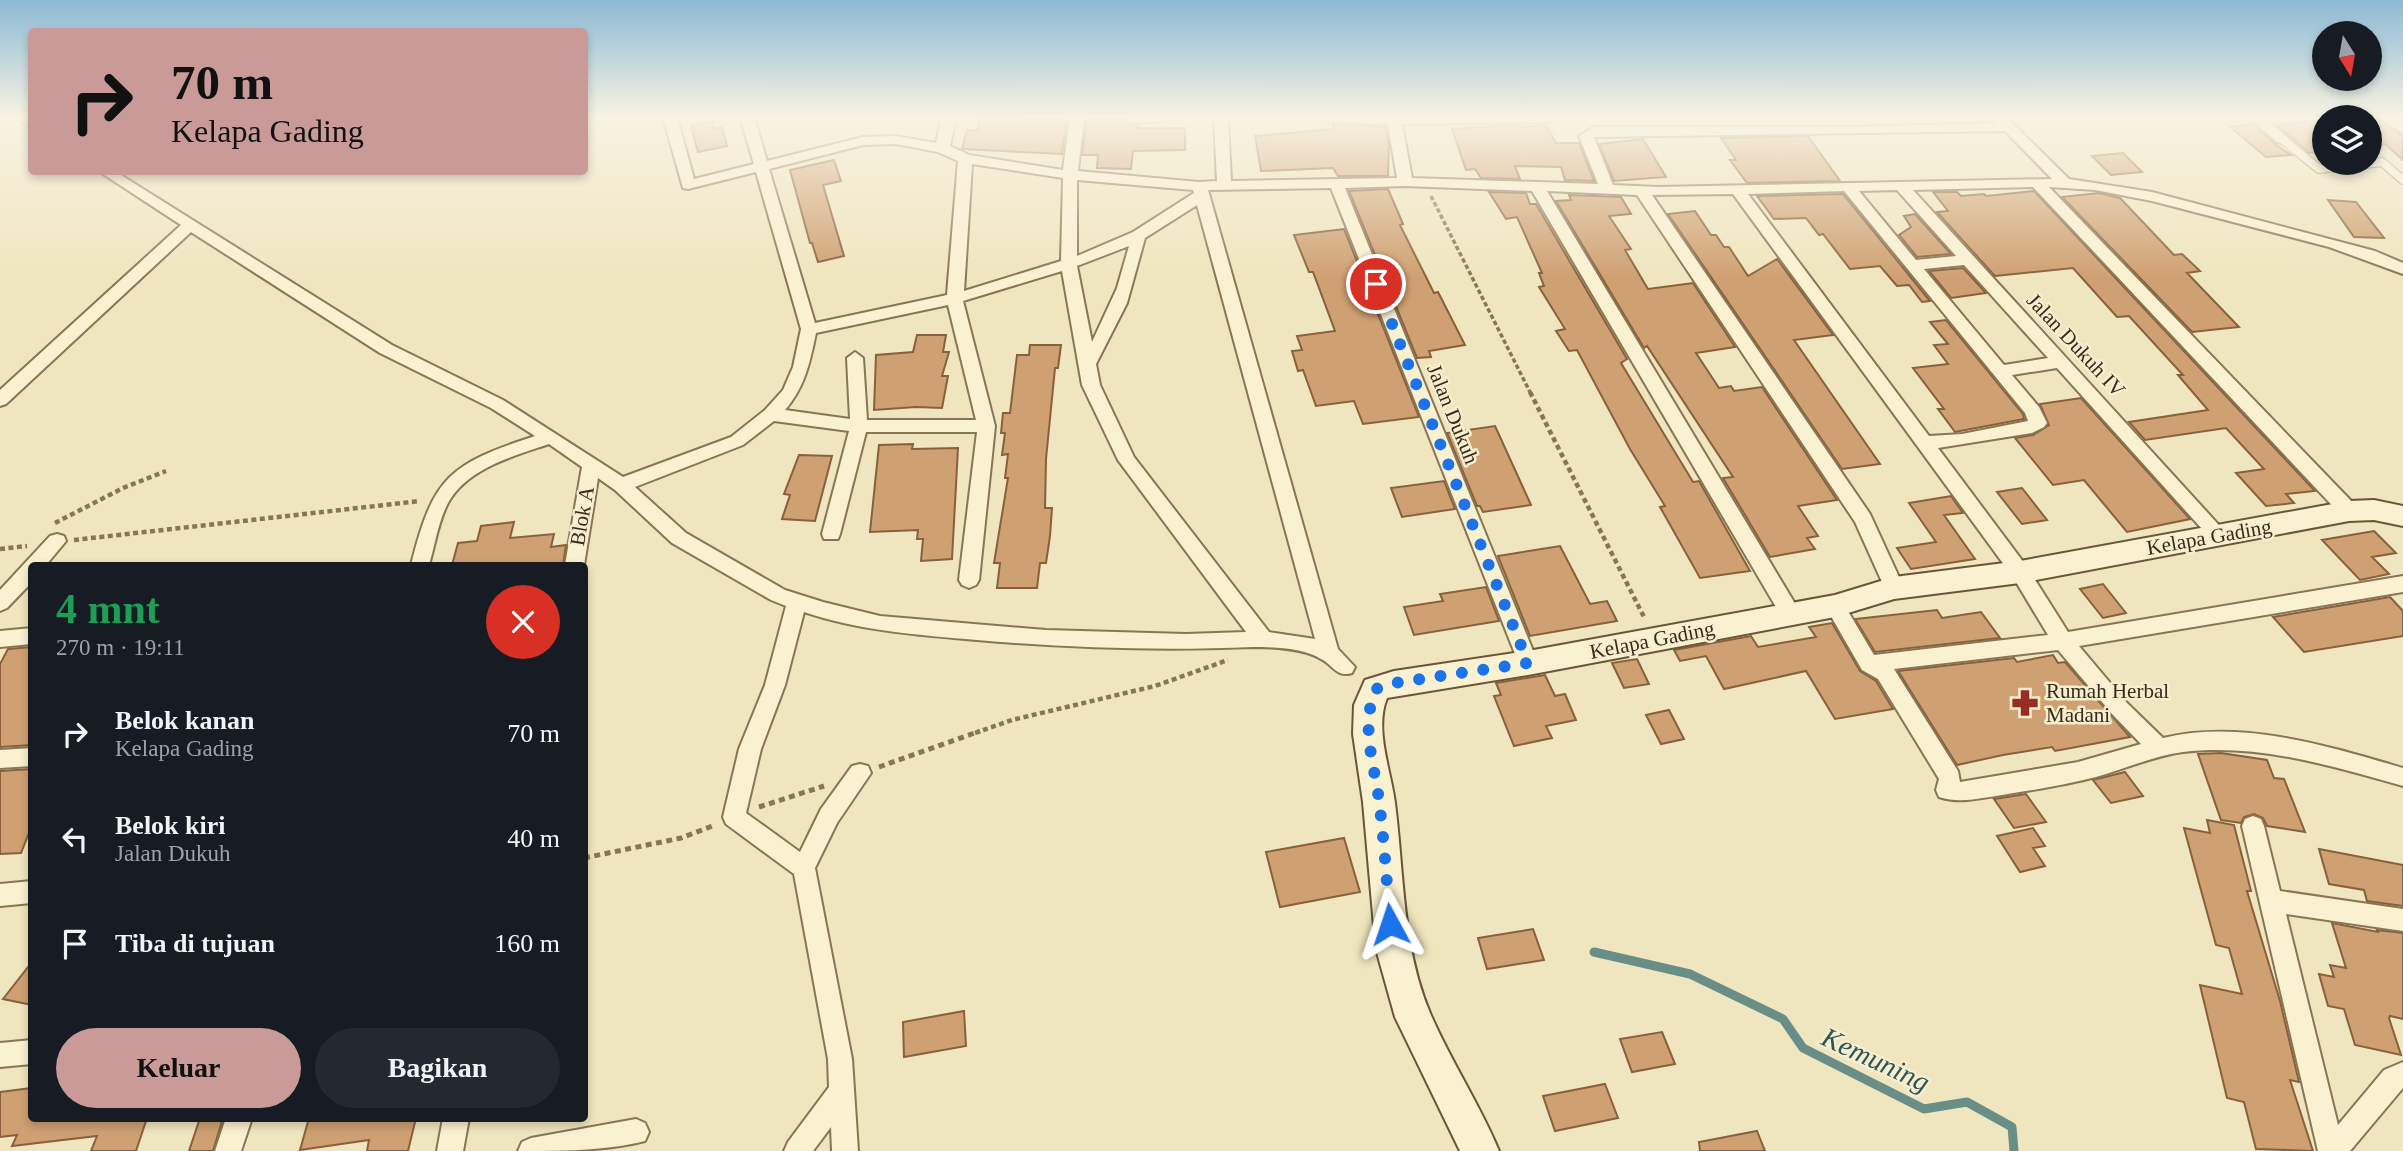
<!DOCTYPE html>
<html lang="id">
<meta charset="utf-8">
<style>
body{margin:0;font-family:Georgia,serif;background:#242831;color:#f1f3f6;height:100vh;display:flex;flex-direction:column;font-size:26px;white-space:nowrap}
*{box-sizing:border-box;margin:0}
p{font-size:23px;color:#9ea1a6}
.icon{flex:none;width:38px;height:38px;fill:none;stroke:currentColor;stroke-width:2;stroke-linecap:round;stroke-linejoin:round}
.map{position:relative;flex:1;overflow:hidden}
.side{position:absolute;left:28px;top:562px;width:560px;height:560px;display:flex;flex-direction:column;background:#171b24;border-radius:7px;box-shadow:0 4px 10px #0003}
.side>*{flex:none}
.hud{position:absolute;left:28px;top:28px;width:560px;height:147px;border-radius:7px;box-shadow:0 4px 10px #0003;background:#c99a98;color:#111;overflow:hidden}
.needle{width:46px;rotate:169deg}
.tools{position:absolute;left:2312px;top:21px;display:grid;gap:14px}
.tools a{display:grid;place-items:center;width:70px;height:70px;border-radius:50%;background:#171b24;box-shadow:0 4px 10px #0003;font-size:35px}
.pin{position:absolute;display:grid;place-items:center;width:60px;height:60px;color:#fff;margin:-30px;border:4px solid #fff;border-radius:50%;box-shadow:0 2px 7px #0007}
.me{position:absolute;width:77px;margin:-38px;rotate:355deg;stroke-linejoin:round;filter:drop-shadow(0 0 5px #0008)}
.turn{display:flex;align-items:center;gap:24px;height:147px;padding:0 28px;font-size:32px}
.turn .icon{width:91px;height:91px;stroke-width:2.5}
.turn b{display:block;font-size:49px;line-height:60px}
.round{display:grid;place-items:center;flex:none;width:74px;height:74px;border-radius:37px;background:#242831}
.overview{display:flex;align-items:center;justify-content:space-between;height:119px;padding:0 28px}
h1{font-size:42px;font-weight:600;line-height:52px;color:#1e9e55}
.action{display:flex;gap:14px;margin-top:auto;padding:14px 28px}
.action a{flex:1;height:80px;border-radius:42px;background:#c99a98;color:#111;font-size:28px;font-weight:600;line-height:80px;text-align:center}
.action a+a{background:#242831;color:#f1f3f6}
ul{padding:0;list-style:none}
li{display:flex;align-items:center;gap:21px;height:105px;padding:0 28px}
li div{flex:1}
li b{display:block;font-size:26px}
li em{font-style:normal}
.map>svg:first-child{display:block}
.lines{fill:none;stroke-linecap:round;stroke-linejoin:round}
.stream{stroke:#698e88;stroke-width:9}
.building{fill:#cfa072;stroke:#88603b;stroke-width:2}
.lane-casing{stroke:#887556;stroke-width:10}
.street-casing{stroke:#887556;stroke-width:4}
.secondary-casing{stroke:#69563a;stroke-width:4}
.path-far2{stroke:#887556;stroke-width:3.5;stroke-dasharray:4.5 2.5;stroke-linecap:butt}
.path-far1{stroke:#887556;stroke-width:4.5;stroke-dasharray:5 3.5;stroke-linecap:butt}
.path{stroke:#887556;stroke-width:5;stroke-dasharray:6 4.5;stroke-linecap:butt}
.lane{stroke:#faf1d1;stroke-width:8}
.street{fill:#faf1d1;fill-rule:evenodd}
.secondary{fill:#faf1d1;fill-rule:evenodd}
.route{stroke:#1a73e8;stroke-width:12;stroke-dasharray:0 21.6}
.labels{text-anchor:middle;stroke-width:5;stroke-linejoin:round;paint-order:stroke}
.street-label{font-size:21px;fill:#372b1b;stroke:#f6eece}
.poi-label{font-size:21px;fill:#372b1b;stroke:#f6eece;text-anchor:start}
.near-water-label{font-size:28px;font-style:italic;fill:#2a5657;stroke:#f6eece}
</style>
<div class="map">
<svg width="2403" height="1151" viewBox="0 0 2403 1151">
<rect width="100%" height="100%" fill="#efe5be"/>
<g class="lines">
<path class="stream" d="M1594 952 1690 974 1783 1019 1803 1048 1924 1109 1967 1102 2012 1127 2014 1151"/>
</g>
<path class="building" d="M980 117H1067L1062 154 962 149 967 130 977 131Z
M1087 117H1124L1128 125H1137V128H1185V150L1133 151 1131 169 1097 168 1098 155H1082Z
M2370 117H2374L2403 136V160L2385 144 2370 146Z
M2324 120V151L2309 153 2277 125Z
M713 121 715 129 722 127 727 146 698 152 691 126Z
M1333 124 1386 127 1389 145 1388 176H1338L1333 168 1261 171 1255 136 1333 129Z
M2253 124 2275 144 2291 155 2266 157 2230 127Z
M1514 125 1520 127 1546 125 1556 143H1579L1594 181 1565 180 1561 167 1515 166 1520 179 1481 178 1475 169 1466 170 1452 129Z
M1808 136 1840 181 1747 183 1730 160H1736L1721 138Z
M1643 139 1666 177 1614 181 1599 144Z
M2123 153 2142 172 2111 175 2092 156Z
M834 160 841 181 823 185 844 256 818 262 812 243H810L790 170Z
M1388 189 1403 224 1400 225 1434 293 1438 292 1465 345 1429 351 1431 357 1417 358 1349 191Z
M2034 191 2315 491 2286 494 2294 503 2266 506 2236 473 2264 469 2226 428 2145 440 2129 422 2208 410 2178 375H2183L2129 316 2117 317 2073 268 1995 276 1937 212 1948 211 1933 192H1957L1961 196 1984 194 1986 196Z
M1489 192 1526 193 1530 204H1536L1627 359 1621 363 1693 482 1699 481 1750 571 1700 578 1660 507 1665 506 1630 449 1577 350 1569 351 1556 331 1565 329 1539 287 1544 286 1539 273H1542L1517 217 1506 219Z
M2099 193 2120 198 2174 255 2182 254 2200 271 2187 273 2239 327 2192 332 2062 197Z
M1843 194 1930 301 1922 302 1909 285 1897 286 1880 266 1850 269 1823 234 1819 235 1806 218 1774 219 1757 196Z
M1569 195 1621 197 1631 214 1609 216 1631 249 1625 250 1648 289 1693 283 1735 347 1696 353 1719 388 1731 386 1734 391 1762 387 1837 500 1798 506 1818 536 1807 538 1815 549 1770 557 1723 478 1733 477 1647 346 1644 348 1556 201 1571 200Z
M2328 200 2356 202 2384 238 2354 237Z
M1695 211 1711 235H1716L1724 247H1729L1748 276 1777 259 1833 335 1794 340 1880 464 1842 469 1668 214Z
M1915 214 1951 254 1917 257 1899 235 1911 227 1904 216Z
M1344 229 1419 417 1363 424 1354 401 1316 406 1303 370 1298 371 1292 351 1302 350 1297 336 1335 331 1313 272H1309L1294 235Z
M1963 268 1986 293 1951 298 1929 271Z
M1946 320 2023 414 2024 419 1955 432 1938 409H1944L1913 368 1948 364 1934 345 1948 344 1930 322Z
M917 335H946L943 352H949L942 376H948L942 408 916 407 874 410 876 355 913 352Z
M1030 345H1061L1058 368H1055L1046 459 1045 508H1052L1050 536 1046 563H1040L1037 588H997L1000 563H994L1008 478H1005L1008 454 1002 455 1005 433H1001L1003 413H1010L1017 355H1029Z
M2081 398 2190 519 2127 532 2084 480 2053 485 2015 438 2033 435 2049 425 2040 404Z
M1495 426 1531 505 1483 512 1480 506H1477L1447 433Z
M913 444 912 449 958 448 952 559 921 561 923 539H917L918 530 870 532 879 445Z
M799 455 832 456 815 521 782 519 790 495 784 494Z
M1444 481 1455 509 1402 517 1391 488Z
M2022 488 2047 520 2022 524 1997 492Z
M1951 496 1963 513 1944 515 1975 559 1911 569 1897 548 1936 542 1909 503Z
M514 522 510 538 554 534 551 547 566 545 563 565H452L458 543 477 541 481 526Z
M2374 531 2396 553 2372 557 2389 574 2360 580 2322 540Z
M1560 546 1590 604 1607 601 1617 621 1530 636 1498 556Z
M2103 584 2126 613 2103 618 2080 589Z
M1486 587 1499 621 1414 635 1404 607 1443 601 1440 594Z
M2390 597 2403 611V636L2304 652 2273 617Z
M1937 610 1942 618 1981 612 2000 638 1875 652 1855 619Z
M1832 623 1860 671 1876 681 1893 709 1835 719 1806 671 1724 689 1706 656 1680 661 1674 650 1751 636 1758 647 1816 637 1809 627Z
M32 647V745L0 747V664L8 649Z
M2053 655 2058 663 2065 662 2130 737 2055 751 2052 747 2003 755 1957 765 1898 671 2014 658 2017 662Z
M1637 659 1649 684 1624 688 1612 663Z
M1545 675 1555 696 1565 694 1576 720 1546 726 1552 738 1514 746 1494 696 1501 695 1496 683Z
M1669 710 1684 739 1661 744 1646 715Z
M2198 754 2221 753 2267 760 2274 778 2284 779 2305 832 2267 826 2263 818 2254 814 2244 817 2241 823 2221 820Z
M32 769V825L21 853 0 854V771Z
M2125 772 2143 796 2111 803 2093 780Z
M2026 794 2046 822 2014 828 1994 799Z
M2207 820 2234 825 2251 891H2247L2280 1001 2299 1082 2290 1080 2313 1151 2256 1149 2244 1102 2227 1098 2200 985 2242 994 2229 948 2216 945 2184 828 2210 833Z
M2033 828 2045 846 2033 848 2045 866 2020 872 1997 836Z
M1344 838 1360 892 1280 907 1266 852Z
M2319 849 2403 865V906L2367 901 2364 890 2329 884Z
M2332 923 2378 932 2377 930 2403 933V1019L2390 1016 2389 1018 2401 1055 2355 1045 2344 1009 2328 1006 2319 974 2334 977 2330 965 2346 968Z
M1533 929 1544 960 1487 969 1478 938Z
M32 962V1005L3 999Z
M964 1011 966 1046 904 1057 903 1022Z
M1662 1032 1675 1064 1632 1072 1620 1039Z
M1605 1084 1618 1118 1555 1131 1543 1096Z
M32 1088V1118H147L136 1151H91L97 1136 12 1146 17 1135 0 1137V1092Z
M200 1118H223L213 1151H189Z
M309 1118H416L408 1151H367L369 1140 300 1150Z
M1757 1131 1765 1151H1700L1699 1142Z"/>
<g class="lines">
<defs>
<path id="lane" d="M2282 139 2319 169 2382 162 2403 180"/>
<path id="street" d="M15 117H32V128Z
M663 117H677L694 179 754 164 740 117H754L767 161 863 137 896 136 936 143 942 117H956L950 146 969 155 1063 170 1070 117H1084L1078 171 1199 182 1217 181 1214 117H1228L1231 181 1397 178 1388 124 1325 121 1318 117H1556L1549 122 1402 124 1412 178 1598 184 1579 136 1594 127H1854L1996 123V117H2006L2069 179 2152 192 2375 251 2403 263V274L2329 247 2152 201 2095 190 2049 187 2356 506 2358 511 2356 516H2342L2033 187 1913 190 2227 534 2225 539H2211L2057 368 2012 375 2039 407 2047 423 2044 427 2032 433 1938 448 2027 567 2068 632 2403 576V592L2079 646 2127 703 2163 738C2241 719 2328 746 2403 768V786C2333 766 2257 743 2183 752 2153 756 2125 769 2096 777 2065 785 2034 790 2002 795 1981 798 1960 804 1939 797L1936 790 1939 779 1878 679 1862 670 1825 606 1828 601 1835 598 1842 601 1874 655 2048 635 2013 577 1733 194 1652 195 1870 514 1904 588 1901 593 1894 596 1887 593 1855 522 1637 195 1547 191 1797 607 1800 613 1797 619 1790 621 1783 619 1532 191 1405 186 1345 188 1538 663 1535 669 1528 671 1521 669 1331 188 1208 190 1338 649 1355 667 1352 673C1337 678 1333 665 1321 659 1303 648 1274 647 1253 647 1161 651 1069 648 977 640 918 635 861 631 804 612L785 685 761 749 746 813 800 852 821 809 852 766 860 764 868 766 871 773 837 823 815 868 852 1059 858 1151H832L831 1127 813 1151H784L788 1142 829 1087 828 1059 794 874 726 824 723 817 739 749 765 685 786 606 771 600 672 543 615 490 598 478 584 565H565L582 467 549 444C514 456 467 468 448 503 438 522 435 545 429 565H411C433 477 449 464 535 436L491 408 380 353 191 232 6 404 0 406V390L181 225 100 172H116L392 345 503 400 623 477 731 437 765 410 783 390 793 367 801 329 756 172 688 189 683 188ZM2005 131 2052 179 1658 187 1613 185 1594 137ZM896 144 938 152 958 161 947 295 815 323 769 169 863 145ZM972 164 1063 178 1061 261 964 291ZM1077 180 1193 190 1194 193 1133 232 1077 256ZM1897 190 1956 256 1916 260 1859 191ZM1844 191 2025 413 2028 421 1962 434 1929 436 1748 194ZM1197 205 1315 639 1269 632 1134 457 1100 385 1096 364 1127 303 1145 238ZM1129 246 1117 288 1092 342 1077 266ZM1964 265 2048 358 2004 365 1924 269ZM1062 271 1082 385 1118 460 1246 632 1186 634 1046 630 880 616 823 602 785 590 686 533 635 487 743 445 774 421 849 431 822 534 824 539H838L840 534 866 432H977L959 580 962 585 969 588 976 585 979 580 995 426 963 301ZM948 305 976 420H867L863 358 855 352 847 358 850 419 785 410C805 387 810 362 816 333ZM2058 650 2113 715 2141 744 2078 762 1960 782 1958 771 1894 669Z
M1127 117H1175L1168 121 1133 123 1128 122Z
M2248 117H2264L2289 139 2282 143 2277 142Z
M2377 117H2394L2403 123V133Z
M57 534 64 536 66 541 46 565H32V582L7 608 0 611V590L50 536Z
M32 628V644L0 647V631Z
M32 748V766L0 768V750Z
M2253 816 2261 819 2264 826 2280 891 2403 909V931L2286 914 2338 1125 2384 1070 2403 1062V1088L2350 1151H2318L2242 826 2245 819Z
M32 881V903L0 906V884Z
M32 1040V1064L0 1067V1043Z
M226 1118H252L241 1151H215Z
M443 1118H469L463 1151H437Z
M636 1119 645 1123 649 1132 645 1141C606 1151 559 1151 518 1151L522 1142 531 1138Z"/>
<path id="secondary" d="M2374 500 2403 506V526L2374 520 2349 521 2020 583 1894 599 1835 617 1528 675 1387 698C1374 729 1391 771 1395 803 1404 873 1402 947 1430 1013 1450 1060 1479 1103 1499 1151H1460L1395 1017 1376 949 1363 802 1353 734 1354 705 1365 680 1394 671 1528 651 1835 595 1894 577 2020 561 2349 501Z"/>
</defs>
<use href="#lane" class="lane-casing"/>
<use href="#street" class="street-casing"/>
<use href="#secondary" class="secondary-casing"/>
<path class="path-far2" d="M1431 196 1531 394"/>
<path class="path-far1" d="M1530 392 1645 619
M55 523 123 488 166 471
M74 540 420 501
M0 549 27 546
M975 733 1012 720 1155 686 1228 660"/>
<path class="path" d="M879 767 980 731
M759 807 824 786
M584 858 681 838 715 825"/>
<use href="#lane" class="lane"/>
<use href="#street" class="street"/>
<use href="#secondary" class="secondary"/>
</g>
<linearGradient id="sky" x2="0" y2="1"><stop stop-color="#8cb9d6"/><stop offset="0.42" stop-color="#f8f3e2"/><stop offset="1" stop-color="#f8f3e2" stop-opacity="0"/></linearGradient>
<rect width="2403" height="279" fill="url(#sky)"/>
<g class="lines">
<path class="route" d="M1376 284 1528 663 1394 683 1376 689C1360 725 1374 763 1379 800 1384 841 1387 883 1390 924"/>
</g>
<defs>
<symbol id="pharmacy-bare" viewBox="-9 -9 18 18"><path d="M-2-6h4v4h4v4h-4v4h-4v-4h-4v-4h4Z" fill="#992d24" stroke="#f6eece" stroke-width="2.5" paint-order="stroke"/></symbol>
</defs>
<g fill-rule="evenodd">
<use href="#pharmacy-bare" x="2006" y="684" width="38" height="38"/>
</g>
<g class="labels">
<g class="street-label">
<text transform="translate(2076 345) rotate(47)" y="7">Jalan Dukuh IV</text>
<text transform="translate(1453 414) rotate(68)" y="7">Jalan Dukuh</text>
<text transform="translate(582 516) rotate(-80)" y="7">Blok A</text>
<text transform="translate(2209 537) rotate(-10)" y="7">Kelapa Gading</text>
<text transform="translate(1652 640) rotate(-11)" y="7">Kelapa Gading</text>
</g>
<g class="poi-label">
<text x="2046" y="698">Rumah Herbal<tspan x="2046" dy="24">Madani</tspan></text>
</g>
<g class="near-water-label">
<text transform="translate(1876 1059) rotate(25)" y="10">Kemuning</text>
</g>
</g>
</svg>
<div class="tools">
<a><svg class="needle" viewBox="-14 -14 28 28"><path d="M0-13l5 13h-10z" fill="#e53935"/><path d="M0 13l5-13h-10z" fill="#9ea1a6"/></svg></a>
<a><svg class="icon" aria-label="layers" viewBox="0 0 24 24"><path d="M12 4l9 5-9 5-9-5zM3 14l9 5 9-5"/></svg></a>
</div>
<div class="pin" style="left:1376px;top:284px;background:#d93025"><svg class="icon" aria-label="arrive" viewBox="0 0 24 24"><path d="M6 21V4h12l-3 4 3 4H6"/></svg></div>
<svg class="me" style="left:1390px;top:924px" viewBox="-20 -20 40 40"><path d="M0-17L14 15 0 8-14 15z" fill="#1a73e8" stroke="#fff" stroke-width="4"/></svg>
<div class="hud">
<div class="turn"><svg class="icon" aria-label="right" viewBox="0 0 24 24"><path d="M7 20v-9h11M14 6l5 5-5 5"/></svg><div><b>70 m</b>Kelapa Gading</div></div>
</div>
<section class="side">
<div class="overview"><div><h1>4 mnt</h1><p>270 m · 19:11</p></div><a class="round" style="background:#d93025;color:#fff"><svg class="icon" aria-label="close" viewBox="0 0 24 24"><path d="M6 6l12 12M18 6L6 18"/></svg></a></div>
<ul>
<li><svg class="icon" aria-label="right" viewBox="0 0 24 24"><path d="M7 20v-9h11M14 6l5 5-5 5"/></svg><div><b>Belok kanan</b><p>Kelapa Gading</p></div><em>70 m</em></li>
<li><svg class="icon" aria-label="left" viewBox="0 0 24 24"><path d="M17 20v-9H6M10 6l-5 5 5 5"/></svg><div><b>Belok kiri</b><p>Jalan Dukuh</p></div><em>40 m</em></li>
<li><svg class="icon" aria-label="arrive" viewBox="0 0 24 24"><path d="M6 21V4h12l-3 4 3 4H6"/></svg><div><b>Tiba di tujuan</b></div><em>160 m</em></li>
</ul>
<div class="action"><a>Keluar</a><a>Bagikan</a></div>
</section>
</div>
